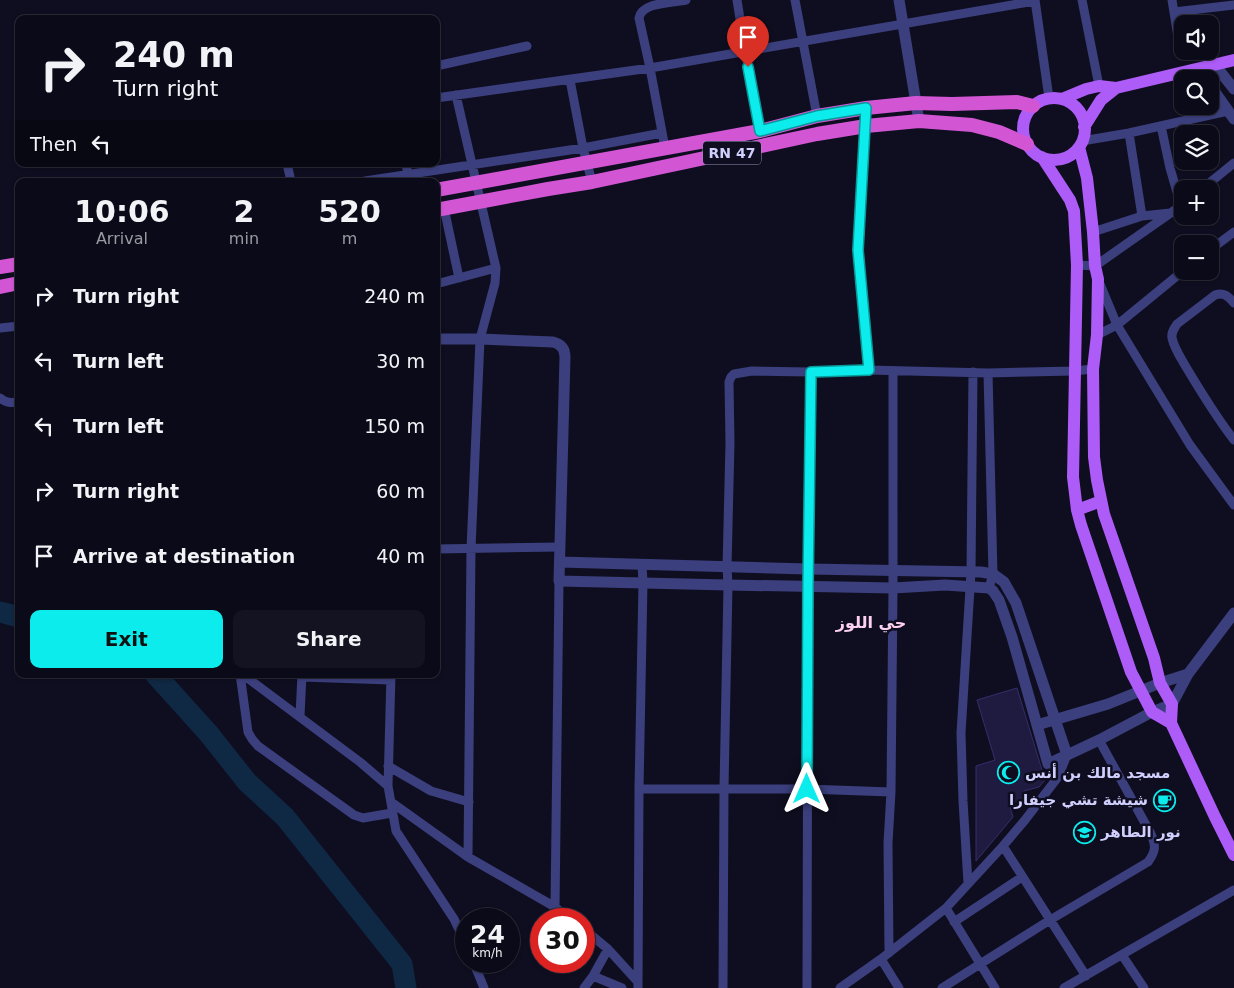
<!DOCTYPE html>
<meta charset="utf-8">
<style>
body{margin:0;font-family:"DejaVu Sans","Noto Naskh Arabic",sans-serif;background:#141321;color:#f1f3f6;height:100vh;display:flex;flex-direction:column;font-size:19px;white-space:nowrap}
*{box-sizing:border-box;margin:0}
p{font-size:16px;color:#9a9aa2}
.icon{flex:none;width:28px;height:28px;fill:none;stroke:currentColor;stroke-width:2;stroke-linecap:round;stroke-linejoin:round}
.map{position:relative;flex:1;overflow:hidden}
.drawer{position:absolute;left:15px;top:178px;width:425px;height:500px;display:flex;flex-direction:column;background:#0b0a18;border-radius:10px;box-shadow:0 1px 4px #0004,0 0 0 1px #2b2b37}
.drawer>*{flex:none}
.guide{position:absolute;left:15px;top:15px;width:425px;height:152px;border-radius:10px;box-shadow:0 1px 4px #0004,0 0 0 1px #2b2b37;background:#0b0a18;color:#f1f3f6;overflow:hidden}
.tools{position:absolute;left:1174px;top:15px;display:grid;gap:10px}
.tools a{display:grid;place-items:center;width:45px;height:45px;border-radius:10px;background:#0b0a18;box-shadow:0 1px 4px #0004,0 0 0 1px #2b2b37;font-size:25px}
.speed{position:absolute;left:455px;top:908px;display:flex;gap:10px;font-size:25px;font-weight:700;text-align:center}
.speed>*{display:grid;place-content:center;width:65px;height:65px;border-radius:50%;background:#0b0a18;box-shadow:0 1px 4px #0004,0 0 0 1px #2b2b37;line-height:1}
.speed small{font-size:12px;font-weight:400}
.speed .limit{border:8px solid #d22;background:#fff;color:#111}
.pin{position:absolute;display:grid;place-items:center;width:42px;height:42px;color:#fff;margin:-51px -21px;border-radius:50% 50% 50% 0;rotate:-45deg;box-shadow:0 0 5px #0007}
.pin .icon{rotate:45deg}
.me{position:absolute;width:55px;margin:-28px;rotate:0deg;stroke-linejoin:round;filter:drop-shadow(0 0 4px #0008)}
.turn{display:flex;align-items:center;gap:18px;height:105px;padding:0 15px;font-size:22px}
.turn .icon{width:65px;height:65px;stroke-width:2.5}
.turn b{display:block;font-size:35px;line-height:42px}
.then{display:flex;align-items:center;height:48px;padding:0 15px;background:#0003;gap:10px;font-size:19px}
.eta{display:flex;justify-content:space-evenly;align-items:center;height:85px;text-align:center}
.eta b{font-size:30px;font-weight:800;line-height:35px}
.action{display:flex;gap:10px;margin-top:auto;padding:10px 15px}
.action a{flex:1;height:58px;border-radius:10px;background:#0cecec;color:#111;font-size:20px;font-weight:800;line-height:58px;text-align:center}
.action a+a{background:#141321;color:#f1f3f6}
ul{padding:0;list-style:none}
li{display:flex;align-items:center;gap:15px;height:65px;padding:0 15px}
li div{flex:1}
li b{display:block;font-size:19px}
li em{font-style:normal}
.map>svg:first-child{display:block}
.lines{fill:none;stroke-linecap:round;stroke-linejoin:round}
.river{stroke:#0f2843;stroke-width:21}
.building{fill:#1f1b40;stroke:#342e6b}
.minor{stroke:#3b3f7d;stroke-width:9}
.tertiary{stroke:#3b3f7d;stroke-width:11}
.primary{stroke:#ad5cf7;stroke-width:12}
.trunk{stroke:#d256d4;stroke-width:14}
.route-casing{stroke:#089999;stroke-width:12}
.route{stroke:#0cecec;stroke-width:9}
.labels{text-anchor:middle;stroke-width:5;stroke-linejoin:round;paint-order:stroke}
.shield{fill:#0f0e20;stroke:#9695bb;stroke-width:1}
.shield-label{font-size:14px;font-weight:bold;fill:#d0cffd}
.poi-label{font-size:15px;font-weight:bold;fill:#d0cffd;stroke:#0f0e20;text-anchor:start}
.neighbourhood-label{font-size:16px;font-weight:bold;fill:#fdd1f1;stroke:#0f0e20}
</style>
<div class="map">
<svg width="1234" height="988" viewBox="0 0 1234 988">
<rect width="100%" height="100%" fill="#0f0e20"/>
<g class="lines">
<path class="river" d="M0 612 19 617
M155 674 209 734 247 782 285 817 402 964 406 988"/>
</g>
<path class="building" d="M1017 688 1045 780 1039 787 1024 791 1026 798 1009 803 1013 817 976 861V766L995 760 977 700Z"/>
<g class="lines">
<path class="minor" d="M737 0 745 50 760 131
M795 0 817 116
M1035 0 1049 98
M1082 0 1099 86
M1172 0 1178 37
M1174 12 1234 5
M436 66 527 46
M570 80 583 148 592 182
M456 95 496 268 495 283 480 339 471 549 468 857
M436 98 650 68 1035 1
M866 108 859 250 869 370
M1161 126 1170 168 1181 206
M1129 133 1142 216
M1082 141 1129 133 1228 111
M665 148 650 68 639 18C642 2 672 3 686 0
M287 164 291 181
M406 164 408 175
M365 181 583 148 662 133
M1202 189 1234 163
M444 208 459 278
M1093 232 1142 216 1170 213
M1210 250 1234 232
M1077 265 1095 266 1182 205
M436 284 496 268
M1100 284 1117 325 1190 445 1234 505
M1234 303C1228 296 1224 292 1215 295L1177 324C1174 329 1171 332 1172 338 1174 348 1181 358 1186 367 1201 392 1216 417 1234 440
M0 328 19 326
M1097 335 1117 325 1183 271
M988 373 993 574 989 588
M0 398C6 403 11 403 19 402
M436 549 560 547
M240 674 248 732 252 739 258 746 354 815 363 818 392 813
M242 674 360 762 388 786
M391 674 388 786 396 831 454 919 466 944
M302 677 391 680
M300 716 302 674
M388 766 431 791 469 802
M639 789H807L891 792
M391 802 468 857 555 907 570 919
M1003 846 1086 976
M968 883 963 801 961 733 971 572 973 372
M555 907 559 581
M946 908 995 988
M954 922 1022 877
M584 929 608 949 638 982
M889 953 888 843 891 792 893 588V371
M1122 955 1144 988
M881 959 899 988
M473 961 484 988
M593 976 622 988
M584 988 593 976 608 949
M638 988 639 789 643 583 642 564
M723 988 724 788 728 585 727 567 730 443 729 382 731 377 734 374 752 371 811 372 869 370 988 373 1074 371 1093 369
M807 988 808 586 811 372
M840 988 881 959 946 908 1003 846 1025 820 1058 777 1067 755
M942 988 1050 920 1148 862C1156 851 1156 846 1151 834L1099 740
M1064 988 1234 890"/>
<path class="tertiary" d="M899 0 919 121
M1215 65 1234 89
M1210 85 1234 119
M436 339H480L553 342C561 344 565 349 565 357L559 581 728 585 893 588 945 585 989 588 993 591 999 600 1012 637 1048 764 1099 740 1152 712 1172 704 1188 674 1234 613
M560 562 808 569 981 572 993 574 1004 582 1016 603 1067 755
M1037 725 1108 704 1160 683 1188 674"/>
<path class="primary" d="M1023 129a31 31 0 1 1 62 0a31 31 0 1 1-62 0Z
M1062 99 1086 89 1099 86 1116 88 1234 60
M1084 127 1101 100 1116 88
M1079 147 1087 178 1093 232 1095 266 1098 279 1097 335 1093 369 1094 457 1097 480 1104 514 1154 658 1160 683 1172 704 1171 723 1215 817 1234 855
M1042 157 1070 200 1074 211 1077 265 1073 477 1077 510 1081 525 1131 672 1152 712 1171 723
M1077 510 1101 501"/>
<path class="trunk" d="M436 190 760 131 817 116 866 108 916 103 952 104 1017 102 1033 106
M436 210 548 189 592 182 817 134 866 126 919 121 972 125 999 132 1027 144
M0 267 19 264
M0 287 19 283"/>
</g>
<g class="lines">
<defs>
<path id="route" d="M748 67 760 131 817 116 866 108 858 250 869 370 811 372 808 586 807 789"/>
</defs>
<use href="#route" class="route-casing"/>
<use href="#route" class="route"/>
</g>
<defs>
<symbol id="mosque-ring" viewBox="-11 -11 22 22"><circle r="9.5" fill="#0f0e20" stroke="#0cecec" stroke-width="1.5"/><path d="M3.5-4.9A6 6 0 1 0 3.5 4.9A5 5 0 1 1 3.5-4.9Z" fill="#0cecec"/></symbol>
<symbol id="cafe-ring" viewBox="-11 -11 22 22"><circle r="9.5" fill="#0f0e20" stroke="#0cecec" stroke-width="1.5"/><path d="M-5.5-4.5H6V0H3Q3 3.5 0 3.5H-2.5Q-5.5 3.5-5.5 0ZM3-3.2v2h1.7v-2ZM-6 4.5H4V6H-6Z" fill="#0cecec"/></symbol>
<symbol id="school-ring" viewBox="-11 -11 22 22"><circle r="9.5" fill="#0f0e20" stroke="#0cecec" stroke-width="1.5"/><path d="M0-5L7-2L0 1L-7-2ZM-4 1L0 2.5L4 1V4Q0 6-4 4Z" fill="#0cecec"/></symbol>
</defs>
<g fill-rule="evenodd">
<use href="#mosque-ring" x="996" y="760" width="25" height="25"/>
<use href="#cafe-ring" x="1152" y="788" width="25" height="25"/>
<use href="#school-ring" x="1072" y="820" width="25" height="25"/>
</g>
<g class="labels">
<rect class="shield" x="703" y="141.5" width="58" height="23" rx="4"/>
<g class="shield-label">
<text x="732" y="158">RN 47</text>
</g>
<g class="poi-label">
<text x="1025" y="778">مسجد مالك بن أنس</text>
<text x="1148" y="805" text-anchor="end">شيشة تشي جيفارا</text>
<text x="1101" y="837">نور الطاهر</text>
</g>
<g class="neighbourhood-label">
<text x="871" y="628">حي اللوز</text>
</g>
</g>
</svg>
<div class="tools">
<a><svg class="icon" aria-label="sound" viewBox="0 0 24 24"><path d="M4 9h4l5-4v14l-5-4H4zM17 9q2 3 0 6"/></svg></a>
<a><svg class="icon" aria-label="search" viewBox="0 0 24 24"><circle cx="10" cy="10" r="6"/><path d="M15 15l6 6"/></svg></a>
<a><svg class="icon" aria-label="layers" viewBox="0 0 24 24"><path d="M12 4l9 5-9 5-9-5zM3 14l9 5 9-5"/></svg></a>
<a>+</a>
<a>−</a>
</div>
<div class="speed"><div>24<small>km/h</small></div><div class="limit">30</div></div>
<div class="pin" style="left:748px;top:67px;background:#d93025"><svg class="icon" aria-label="arrive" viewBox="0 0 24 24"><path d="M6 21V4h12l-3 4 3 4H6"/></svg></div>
<svg class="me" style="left:807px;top:789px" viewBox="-20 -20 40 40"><path d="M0-17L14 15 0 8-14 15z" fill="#0cecec" stroke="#fff" stroke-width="4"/></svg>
<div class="guide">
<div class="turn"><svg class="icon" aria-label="right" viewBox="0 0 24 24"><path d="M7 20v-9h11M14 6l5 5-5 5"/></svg><div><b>240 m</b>Turn right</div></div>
<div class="then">Then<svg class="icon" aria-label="left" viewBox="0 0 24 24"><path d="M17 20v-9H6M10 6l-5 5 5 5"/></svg></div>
</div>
<section class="drawer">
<div class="eta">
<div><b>10:06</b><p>Arrival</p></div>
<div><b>2</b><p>min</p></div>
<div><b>520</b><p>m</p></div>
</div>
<ul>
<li><svg class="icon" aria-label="right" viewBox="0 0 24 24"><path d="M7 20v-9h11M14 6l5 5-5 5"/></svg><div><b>Turn right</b></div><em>240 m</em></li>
<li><svg class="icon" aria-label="left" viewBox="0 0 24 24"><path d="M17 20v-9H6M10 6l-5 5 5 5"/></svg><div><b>Turn left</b></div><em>30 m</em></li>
<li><svg class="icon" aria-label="left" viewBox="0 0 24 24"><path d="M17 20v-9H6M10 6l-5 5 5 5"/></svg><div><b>Turn left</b></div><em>150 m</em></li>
<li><svg class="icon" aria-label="right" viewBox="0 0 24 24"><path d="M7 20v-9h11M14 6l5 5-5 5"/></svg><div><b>Turn right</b></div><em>60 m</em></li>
<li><svg class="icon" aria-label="arrive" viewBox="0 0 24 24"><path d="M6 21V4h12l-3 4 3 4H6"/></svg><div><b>Arrive at destination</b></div><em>40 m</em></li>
</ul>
<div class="action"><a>Exit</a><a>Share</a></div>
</section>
</div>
